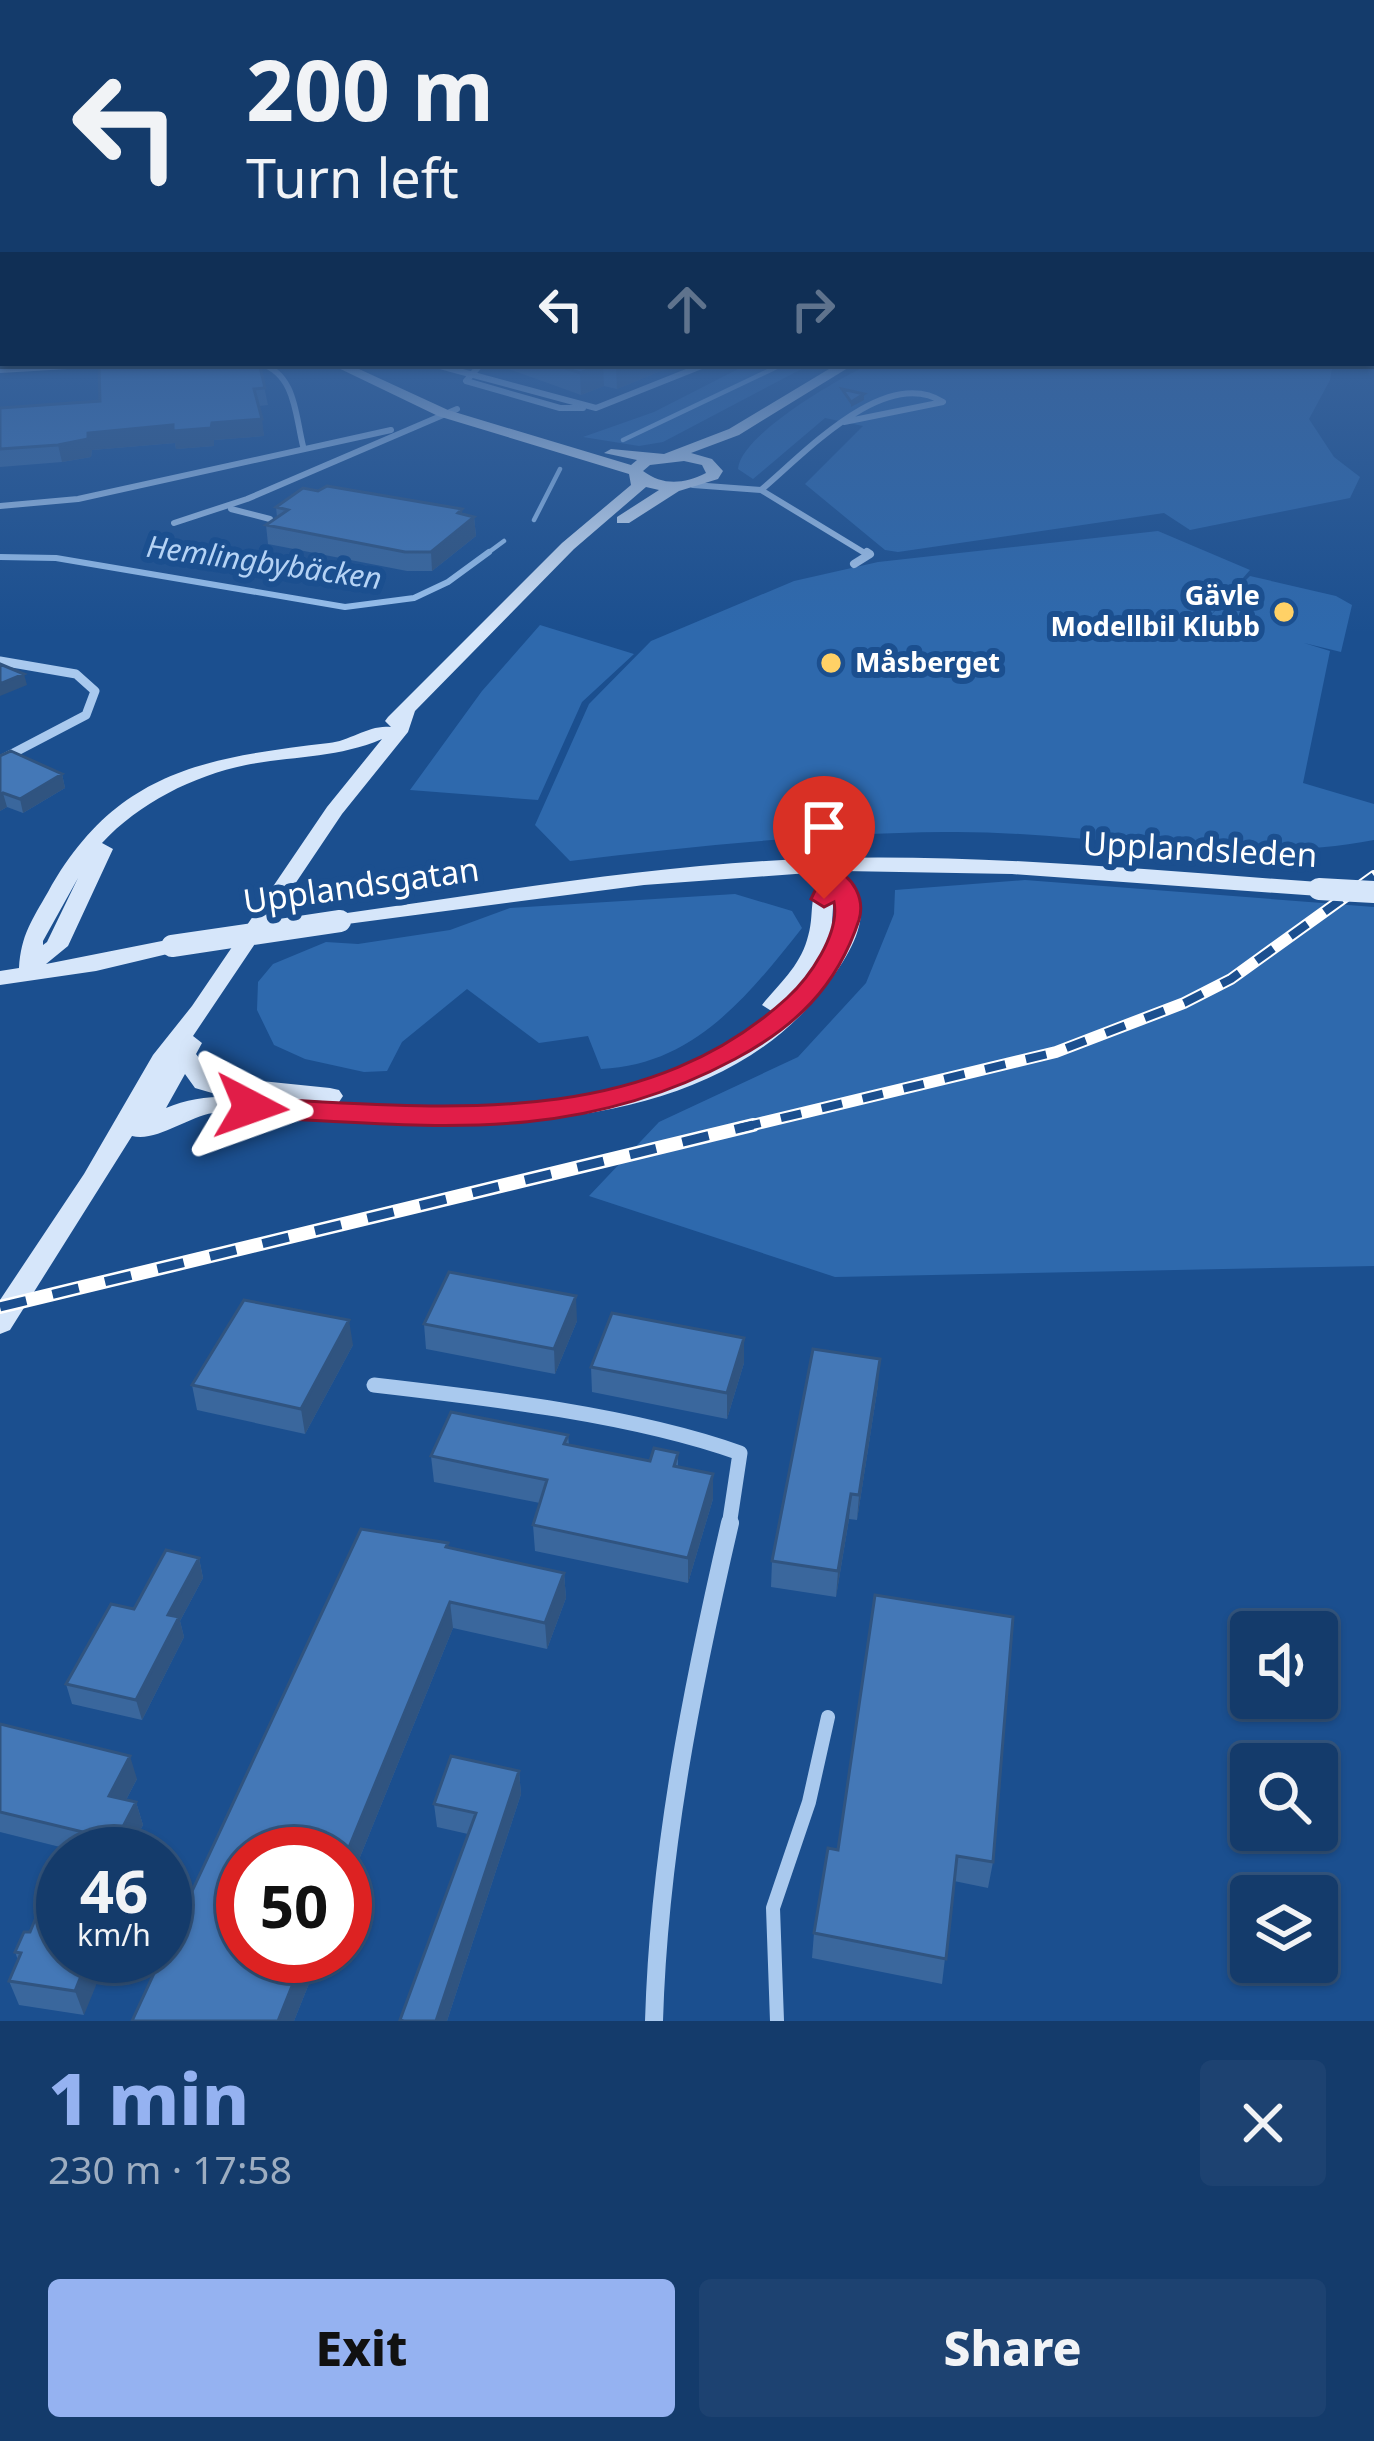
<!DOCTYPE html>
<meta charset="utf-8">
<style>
body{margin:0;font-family:"Noto Sans",sans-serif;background:#1d4271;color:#f1f3f6;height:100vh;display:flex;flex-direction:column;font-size:45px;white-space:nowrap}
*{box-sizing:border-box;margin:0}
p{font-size:39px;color:#9dadc1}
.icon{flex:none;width:66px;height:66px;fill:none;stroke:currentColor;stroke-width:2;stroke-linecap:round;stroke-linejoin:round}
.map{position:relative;height:2021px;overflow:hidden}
.details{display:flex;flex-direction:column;background:#143b6b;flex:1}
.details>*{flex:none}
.banner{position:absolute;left:0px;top:0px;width:1374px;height:366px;box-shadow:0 3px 9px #0004,0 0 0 3px #33557e;background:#143b6b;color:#f1f3f6;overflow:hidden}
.fabs{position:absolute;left:1230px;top:1611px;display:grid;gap:24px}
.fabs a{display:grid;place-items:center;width:108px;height:108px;border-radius:12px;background:#143b6b;box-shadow:0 3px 9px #0004,0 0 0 3px #33557e;font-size:60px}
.speed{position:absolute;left:36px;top:1827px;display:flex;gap:24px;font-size:60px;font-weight:700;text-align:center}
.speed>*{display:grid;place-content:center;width:156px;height:156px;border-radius:50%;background:#143b6b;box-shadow:0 3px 9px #0004,0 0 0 3px #33557e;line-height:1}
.speed small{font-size:30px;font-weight:400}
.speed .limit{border:18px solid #d22;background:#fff;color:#111}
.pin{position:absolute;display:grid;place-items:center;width:102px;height:102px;color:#fff;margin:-123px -51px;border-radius:50% 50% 50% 0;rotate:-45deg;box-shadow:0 0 12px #0007}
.pin .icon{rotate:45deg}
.me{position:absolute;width:132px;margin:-66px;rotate:94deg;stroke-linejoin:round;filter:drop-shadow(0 0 9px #0008)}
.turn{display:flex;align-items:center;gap:42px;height:252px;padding:0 48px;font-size:54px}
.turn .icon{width:156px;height:156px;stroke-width:2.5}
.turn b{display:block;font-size:84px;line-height:102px}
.lanes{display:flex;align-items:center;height:114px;padding:0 48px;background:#0003;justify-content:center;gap:60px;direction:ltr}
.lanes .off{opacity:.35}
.round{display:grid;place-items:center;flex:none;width:126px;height:126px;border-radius:12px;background:#1d4271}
.overview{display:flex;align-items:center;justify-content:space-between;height:204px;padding:0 48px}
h1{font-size:72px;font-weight:800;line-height:90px;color:#95b2f1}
.button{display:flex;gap:24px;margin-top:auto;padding:24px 48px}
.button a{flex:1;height:138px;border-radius:12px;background:#95b2f1;color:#111;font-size:48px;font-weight:800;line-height:138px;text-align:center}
.button a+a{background:#1d4271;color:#f1f3f6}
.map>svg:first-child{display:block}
.green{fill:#2e69ad}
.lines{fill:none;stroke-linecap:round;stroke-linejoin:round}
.stream-far1{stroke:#9cc4f0;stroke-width:4.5}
.stream{stroke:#9cc4f0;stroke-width:6}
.lane-far2{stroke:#a9c9ee;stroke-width:6}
.lane-far1{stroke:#a9c9ee;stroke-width:8}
.lane{stroke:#a9c9ee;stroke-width:14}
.street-far2{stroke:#a9c9ee;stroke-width:9}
.street-far1{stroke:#a9c9ee;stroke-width:15}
.street{stroke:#a9c9ee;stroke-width:18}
.secondary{fill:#d6e6fa;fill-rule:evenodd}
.rail-far1-casing{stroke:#fff;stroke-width:12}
.rail-casing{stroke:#fff;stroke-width:14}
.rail-far1{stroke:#1b4f8f;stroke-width:8;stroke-dasharray:21;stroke-linecap:butt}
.rail{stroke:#1b4f8f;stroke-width:9;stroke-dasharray:27;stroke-linecap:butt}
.secondary-bridge{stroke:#d6e6fa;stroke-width:22}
.wall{fill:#3a679d}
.shaded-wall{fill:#305480}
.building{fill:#4478b7;stroke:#305480;stroke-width:3}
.route{fill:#e11d48;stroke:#92132f;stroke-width:3}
.poi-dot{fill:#ffd166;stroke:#1b4f8f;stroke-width:4.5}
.labels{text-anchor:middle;stroke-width:12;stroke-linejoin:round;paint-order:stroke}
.far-poi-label{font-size:27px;font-weight:bold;fill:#fff;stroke:#1b4f8f;text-anchor:end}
.far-water-label{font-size:30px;font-style:italic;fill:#b5d3f5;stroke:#1b4f8f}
.street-label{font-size:33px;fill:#fff;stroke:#1b4f8f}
</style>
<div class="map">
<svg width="1374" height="2021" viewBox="0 0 1374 2021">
<rect width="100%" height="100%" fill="#1b4f8f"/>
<path class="green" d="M750 363H813L663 442 639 446 583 437 654 412Z
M872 363H1333L1330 380 1309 419 1334 457 1360 477 1350 498 1190 530 1164 513 898 552 885 550 805 484 863 426 825 418 753 479 738 469C741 434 841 377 872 363Z
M1158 531 1250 570 1208 618 1250 576 1336 596 1352 605 1341 652 1304 643 1330 651 1303 783 1374 804V840C1234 867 1086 830 945 832 820 833 694 846 570 861L535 825 589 704 651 641 794 581 878 562Z
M540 625 634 654 582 702 538 800 410 790 482 691Z
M1025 880 1374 907V1266L835 1277 589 1196 659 1122 798 1057 866 983 894 914 895 890Z
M735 894 792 911 802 928C748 996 694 1065 601 1069L588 1036 539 1043 467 989 402 1042 387 1071 364 1072 305 1059 274 1045 257 1010 258 982 273 964 326 942 358 944 450 930 510 908Z"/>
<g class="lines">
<path class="stream-far1" d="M623 440 785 363
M534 520 560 469
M485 555 504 541"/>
<path class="stream" d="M0 557 56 558 345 607 414 598 448 582 489 552"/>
<path class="lane-far2" d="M260 363C296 375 295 414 303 446
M429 363 596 408 709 363
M482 363 466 381 560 408H583
M693 485 761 490C804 454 885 365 943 402L844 422
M761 490 868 555
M0 506 78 499 391 430
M231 509 270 519
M174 523 247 499 457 409"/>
<path class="lane-far1" d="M854 564 870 554 867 552"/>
<path class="lane" d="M777 2021 773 1908 809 1802 828 1717"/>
<path class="street-far2" d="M0 661 76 674 95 691 86 715 0 760"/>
<path class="street-far1" d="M374 1385C487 1398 634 1415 740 1453L729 1526"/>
<path class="street" d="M654 2021C659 1852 692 1687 730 1523"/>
<path class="secondary" d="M108 363 101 367 0 373V365Z
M328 363H346L448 410 631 465 637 460 604 453 611 449 664 454 729 429 839 363H856L739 435 691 453 712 459 723 471 718 479 679 491 629 523H617V517L659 490 646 487 574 549 415 711 408 732 342 814 193 1036 202 1043 196 1054 213 1076 330 1088 339 1090 343 1096 339 1102 219 1095 195 1088 185 1074 166 1108C212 1087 271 1101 320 1104 483 1115 639 1119 773 1012L762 1005C779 984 799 967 807 940 816 913 806 900 824 875L822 872 644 885 332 926 329 921 332 916 340 914C502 891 664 863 828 858 992 854 1156 871 1319 882L1330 889 1319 896 1012 874 844 871C848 879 854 887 858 895 870 925 843 964 825 987 696 1159 401 1127 213 1113 187 1117 157 1142 132 1136L10 1330 0 1334V1300L84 1174 153 1055 192 1006 327 807 382 739C338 758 293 756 246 765 193 776 139 803 102 843L113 849 68 946 46 964 172 939 180 941 183 946 180 951 96 971 0 985V971L19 968C21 935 32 920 48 892 115 772 202 758 329 743 350 741 370 724 391 727L385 721 388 717 562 543 631 485 629 474 438 416ZM684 461 702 465 706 473C684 484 663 486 643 471L650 465ZM78 878 47 942 43 945V941ZM834 892 837 918 831 939Z"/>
<defs>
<path id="rail-far1" d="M740 1128 1056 1052 1184 1003 1231 979 1374 876"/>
<path id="rail" d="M0 1307 753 1125"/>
</defs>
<use href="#rail-far1" class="rail-far1-casing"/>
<use href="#rail" class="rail-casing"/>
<use href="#rail-far1" class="rail-far1"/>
<use href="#rail" class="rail"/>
<path class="secondary-bridge" d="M1319 889 1374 892
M172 946 340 921"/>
</g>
<path class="wall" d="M108 363H259L268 405 259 406 264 436 214 440V446L176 449 175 443 92 450 91 457 62 462 0 467V408L100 401Z
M492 363H680L617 389 604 386 581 395Z
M276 507 463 514 474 517 476 536 432 571H407L268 544 266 525 277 517Z
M0 756 62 774 65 788 23 813 7 807 0 811Z
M577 1321 555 1374 426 1349 424 1324Z
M353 1345 305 1434 197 1410 192 1385Z
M744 1363 727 1419 592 1392 591 1367Z
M878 1385 857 1520 849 1519 836 1597 771 1587 772 1561Z
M568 1435 569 1445 650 1461 678 1453V1467L713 1474V1499L688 1583 535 1551 533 1525 540 1503 434 1482 431 1456Z
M449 1548 564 1573 566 1598 547 1649 453 1628 345 1894V1854L243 1956H320L294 2021H132Z
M199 1558 203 1578 180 1621 184 1637 142 1720 72 1704 66 1684 134 1609Z
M875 1595 993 1862 988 1888 954 1881 942 1984 812 1958 814 1933 838 1850Z
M0 1724 137 1779 126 1800 136 1802 143 1825 128 1854H88L0 1832Z
M519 1771 521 1794 447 2021H400L468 1834 437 1827 434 1804Z
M63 1906 84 2015 19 2005 9 1981 18 1960 15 1952Z"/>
<path class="shaded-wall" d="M603 363 604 386 581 395 580 373Z
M627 363H680L617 389 616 367Z
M864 394V400L851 407V402Z
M262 419 264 436 214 440V446L176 449 175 443 92 450 91 457 62 462 58 445 88 433Z
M462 509 464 526 474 517 476 536 432 571 431 552Z
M24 674 27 685 0 696V684Z
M62 774 65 788 23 813 20 799Z
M3 793 7 807 0 811V795Z
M576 1296 577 1321 555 1374 554 1349Z
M349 1320 353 1345 305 1434 301 1409Z
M744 1338V1363L727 1419V1393Z
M880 1359 878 1385 857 1520 859 1495Z
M713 1474V1499L688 1583V1558Z
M851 1494 849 1519 836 1597 838 1571Z
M199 1558 203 1578 180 1621 184 1637 142 1720 136 1700 168 1615Z
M564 1573 566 1598 547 1649 545 1623Z
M450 1602 453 1628 345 1894V1857Z
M130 1756 137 1779 116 1819 109 1796Z
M519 1771 521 1794 447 2021H436Z
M136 1802 143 1825 128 1854H120L116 1840Z
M89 1956H108L84 2015 75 1991Z
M304 1956H320L294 2021H278Z"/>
<path class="building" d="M144 363H259L265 388 254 389 262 419 212 423 211 428 173 431V425L88 433V439L58 445 0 449V408L100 401 99 366Z
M551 363H627L616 367 603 363 580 373Z
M842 389 864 394 851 402Z
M327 486 462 509 458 513 474 517 431 552H405L266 525 288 510 276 507 303 488 318 491Z
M0 664 24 674 0 684Z
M11 751 62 774 20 799 3 793 0 795V756Z
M449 1272 576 1296 554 1349 424 1324Z
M244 1300 349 1320 301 1409 192 1385Z
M612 1313 744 1338 727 1393 591 1367Z
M813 1349 880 1359 859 1495 851 1494 838 1571 772 1561Z
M451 1412 568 1435 564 1444 650 1461 654 1448 678 1453 674 1466 713 1474 688 1558 533 1525 547 1480 431 1456Z
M361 1529 448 1543 446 1547 564 1573 545 1623 450 1602 345 1857V1854H243V1956H304L278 2021H132L162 1956H165V1949Z
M166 1550 199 1558 168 1615 179 1617 136 1700 66 1684 111 1604 134 1609Z
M875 1595 1013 1617 993 1862 957 1856 946 1959 814 1933 828 1848 838 1850Z
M0 1724 130 1756 109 1796 136 1802 116 1840 0 1812Z
M451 1756 519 1771 436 2021H404L400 2020 476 1813 434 1804Z
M42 1903 63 1906V1956H89L75 1991 9 1981 21 1953 15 1952 24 1932H30Z"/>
<linearGradient id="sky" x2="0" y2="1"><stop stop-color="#0f2b4f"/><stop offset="0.55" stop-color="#39639b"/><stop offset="1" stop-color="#39639b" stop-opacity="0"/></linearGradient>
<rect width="1374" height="633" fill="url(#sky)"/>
<path class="route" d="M832 870C854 875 865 900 859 920 837 987 795 1027 735 1059 571 1147 428 1125 251 1117L236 1107 251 1098C435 1107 639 1133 787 998 809 978 840 934 834 902L824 907 811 899 824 872Z"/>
<g class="poi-dot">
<circle cx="1284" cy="612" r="12"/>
<circle cx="831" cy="663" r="12"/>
</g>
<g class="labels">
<g class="far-poi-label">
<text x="1260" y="605">Gävle<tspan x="1260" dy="31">Modellbil Klubb</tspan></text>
<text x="855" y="672" text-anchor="start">Måsberget</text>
</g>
<g class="far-water-label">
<text transform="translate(264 563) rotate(8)" y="10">Hemlingbybäcken</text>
</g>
<g class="street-label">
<text transform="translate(1200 849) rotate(3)" y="12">Upplandsleden</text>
<text transform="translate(361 885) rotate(-8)" y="12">Upplandsgatan</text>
</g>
</g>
</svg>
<div class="fabs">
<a><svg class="icon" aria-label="sound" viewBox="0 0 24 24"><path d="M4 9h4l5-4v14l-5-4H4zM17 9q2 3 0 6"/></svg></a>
<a><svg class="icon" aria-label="search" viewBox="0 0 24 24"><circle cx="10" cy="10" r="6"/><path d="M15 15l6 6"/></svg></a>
<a><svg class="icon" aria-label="layers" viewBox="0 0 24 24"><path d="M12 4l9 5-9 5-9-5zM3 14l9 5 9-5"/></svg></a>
</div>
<div class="speed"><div>46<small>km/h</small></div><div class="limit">50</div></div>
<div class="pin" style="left:824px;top:899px;background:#d93025"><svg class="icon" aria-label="arrive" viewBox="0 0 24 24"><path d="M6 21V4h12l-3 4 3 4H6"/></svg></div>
<svg class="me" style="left:251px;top:1107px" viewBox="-20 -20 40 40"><path d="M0-17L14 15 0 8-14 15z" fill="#e11d48" stroke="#fff" stroke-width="4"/></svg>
<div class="banner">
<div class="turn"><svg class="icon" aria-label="left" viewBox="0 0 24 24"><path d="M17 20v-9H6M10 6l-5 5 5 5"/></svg><div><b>200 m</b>Turn left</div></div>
<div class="lanes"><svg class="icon" aria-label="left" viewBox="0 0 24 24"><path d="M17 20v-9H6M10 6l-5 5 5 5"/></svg><svg class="icon off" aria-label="ahead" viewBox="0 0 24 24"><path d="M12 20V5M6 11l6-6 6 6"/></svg><svg class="icon off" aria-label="right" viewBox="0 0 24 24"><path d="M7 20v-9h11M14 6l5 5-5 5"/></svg></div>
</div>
</div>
<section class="details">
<div class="overview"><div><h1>1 min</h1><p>230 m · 17:58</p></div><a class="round"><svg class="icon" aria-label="close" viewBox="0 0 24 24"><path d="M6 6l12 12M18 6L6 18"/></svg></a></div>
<div class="button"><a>Exit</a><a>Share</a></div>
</section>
